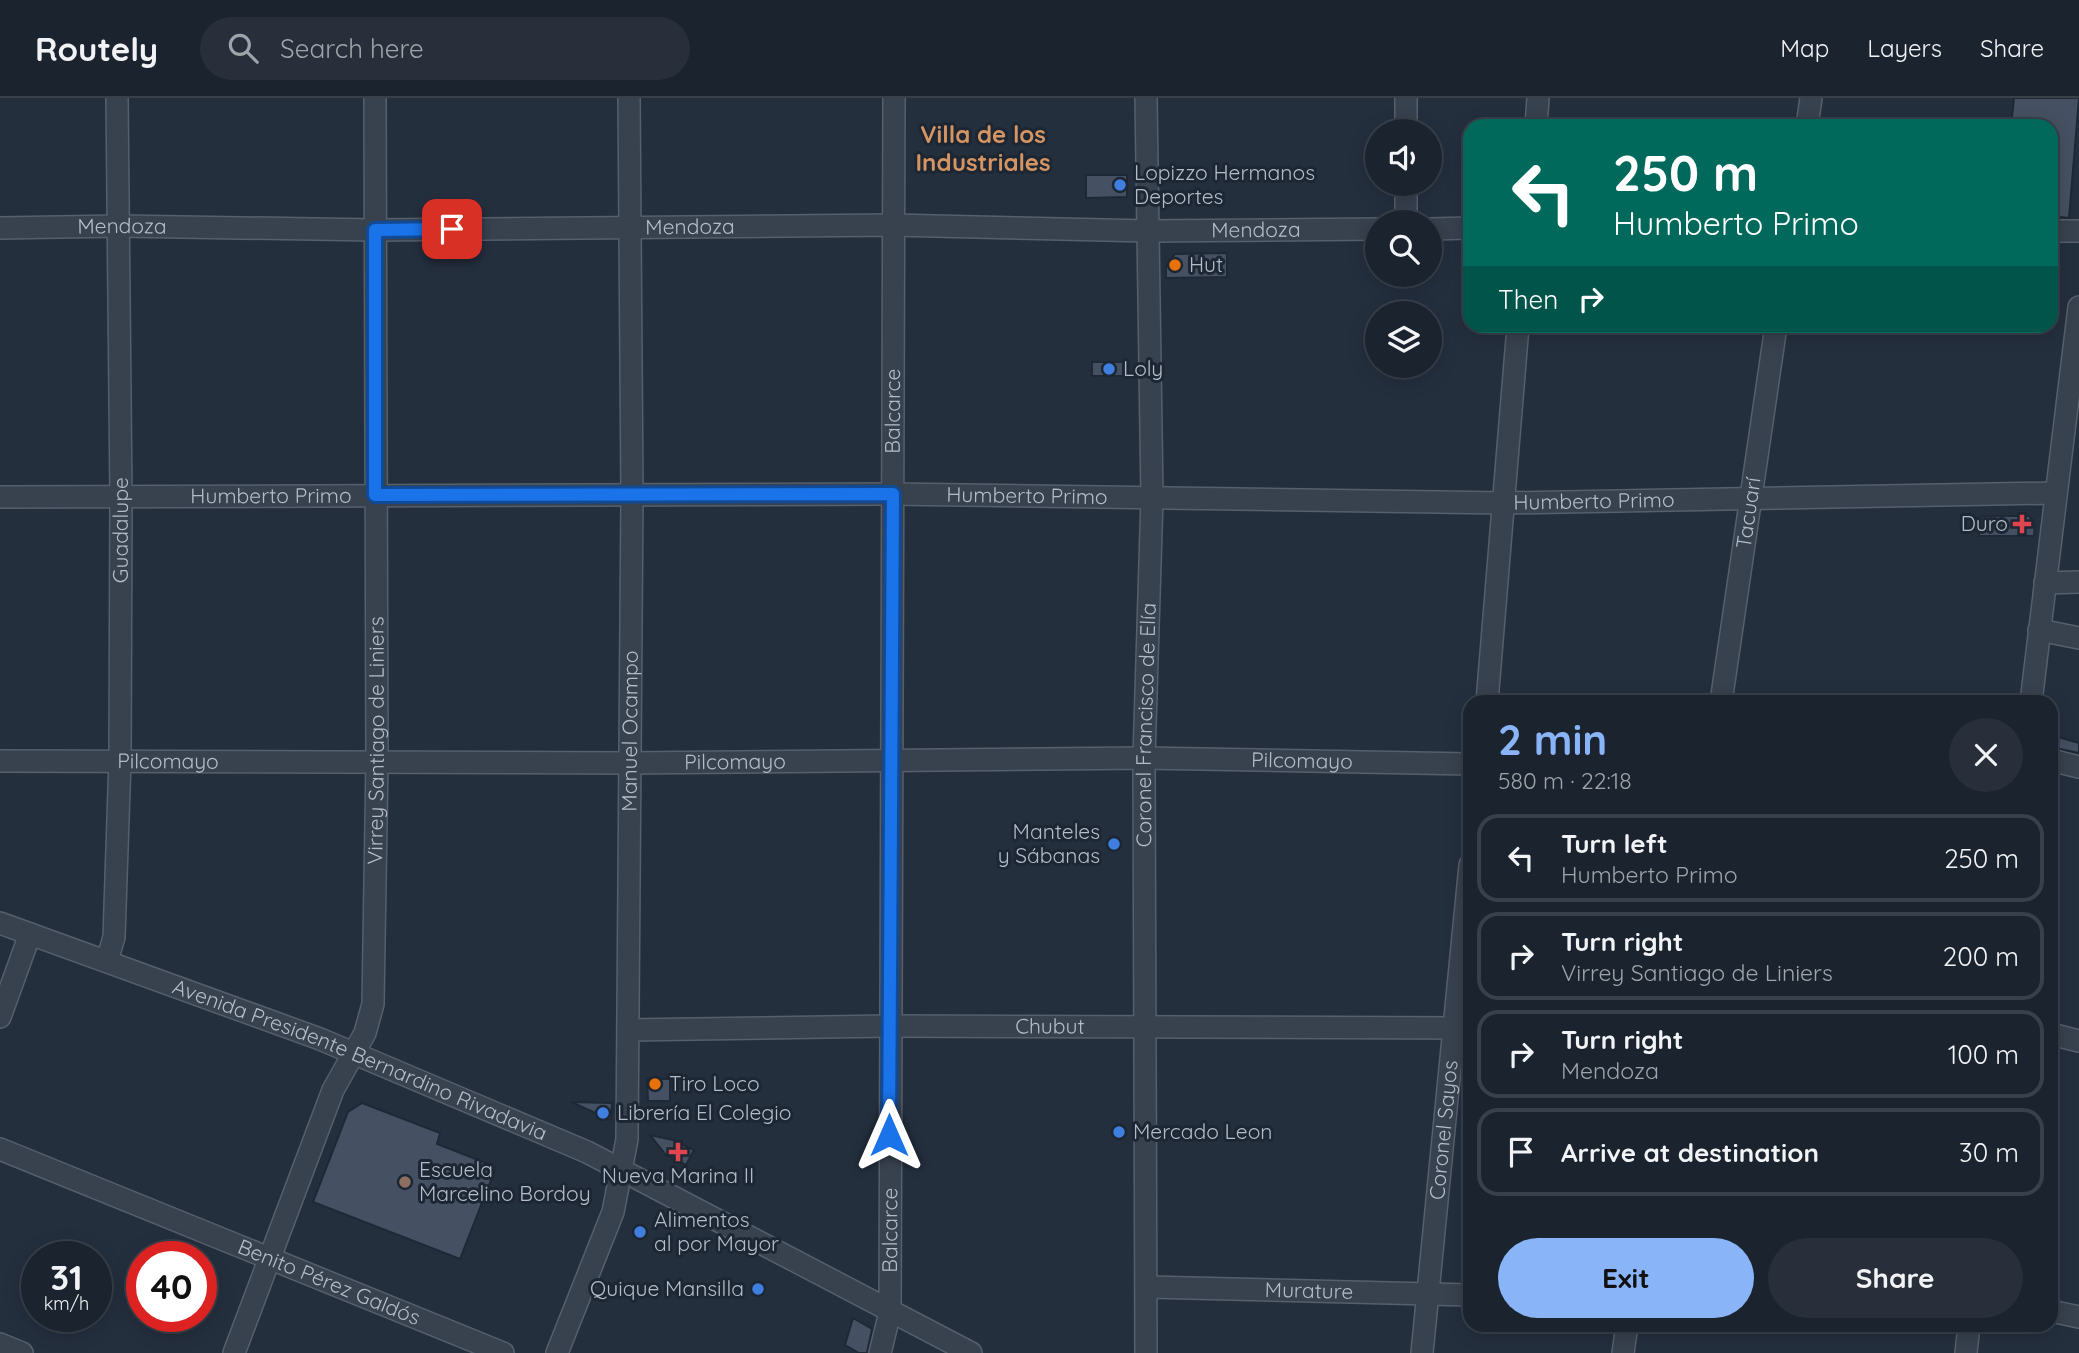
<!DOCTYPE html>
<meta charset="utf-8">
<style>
body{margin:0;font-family:Quicksand,sans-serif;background:#282f3a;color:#f1f3f6;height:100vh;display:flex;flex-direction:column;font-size:26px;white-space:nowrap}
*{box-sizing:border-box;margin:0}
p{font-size:23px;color:#a0a4aa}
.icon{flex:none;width:38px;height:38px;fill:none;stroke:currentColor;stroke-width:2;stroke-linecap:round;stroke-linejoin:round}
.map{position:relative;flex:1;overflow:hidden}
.details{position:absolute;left:1463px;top:597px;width:595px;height:637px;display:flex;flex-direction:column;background:#1b232e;border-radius:21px;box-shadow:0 4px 18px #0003,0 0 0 2px #39404a}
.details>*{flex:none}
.hud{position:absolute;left:1463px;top:21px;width:595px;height:214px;border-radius:21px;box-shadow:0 4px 18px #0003,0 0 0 2px #39404a;background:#00695c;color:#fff;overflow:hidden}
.buttons{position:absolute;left:1365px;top:21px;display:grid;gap:14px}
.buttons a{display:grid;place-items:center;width:77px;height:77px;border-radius:50%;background:#1b232e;box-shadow:0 4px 18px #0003,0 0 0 2px #39404a;font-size:35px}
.speed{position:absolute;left:21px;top:1143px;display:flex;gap:14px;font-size:35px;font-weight:700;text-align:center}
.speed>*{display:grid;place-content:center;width:91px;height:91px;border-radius:50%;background:#1b232e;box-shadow:0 4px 18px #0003,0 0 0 2px #39404a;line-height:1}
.speed small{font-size:18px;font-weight:400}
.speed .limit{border:10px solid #d22;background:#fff;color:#111}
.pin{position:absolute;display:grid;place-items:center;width:60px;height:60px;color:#fff;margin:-30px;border-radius:14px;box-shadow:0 4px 10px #0006}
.me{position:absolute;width:77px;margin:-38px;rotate:0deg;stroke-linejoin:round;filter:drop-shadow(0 0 5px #0008)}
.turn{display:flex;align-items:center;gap:24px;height:147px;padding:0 35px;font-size:32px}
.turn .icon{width:91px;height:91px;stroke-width:2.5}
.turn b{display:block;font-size:49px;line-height:60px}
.then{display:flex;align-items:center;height:66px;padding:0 35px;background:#0003;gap:14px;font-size:26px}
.round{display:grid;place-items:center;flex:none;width:74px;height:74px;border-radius:37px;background:#282f3a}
.summary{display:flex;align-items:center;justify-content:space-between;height:119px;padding:0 35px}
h1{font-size:42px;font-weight:800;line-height:52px;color:#8ab4f8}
.cta{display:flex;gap:14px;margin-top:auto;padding:14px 35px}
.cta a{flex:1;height:80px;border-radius:42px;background:#8ab4f8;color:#111;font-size:28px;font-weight:800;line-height:80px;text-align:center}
.cta a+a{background:#282f3a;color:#f1f3f6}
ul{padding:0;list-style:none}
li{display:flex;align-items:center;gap:21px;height:88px;margin:0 14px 10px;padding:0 21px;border:4px solid #39404a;border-radius:21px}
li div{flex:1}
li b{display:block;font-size:26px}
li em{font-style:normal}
header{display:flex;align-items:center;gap:42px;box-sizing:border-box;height:98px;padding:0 35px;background:#1b232e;border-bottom:2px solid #39404a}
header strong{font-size:33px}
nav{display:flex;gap:38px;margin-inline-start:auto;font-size:24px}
.search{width:490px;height:63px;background:#282f3a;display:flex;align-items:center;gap:18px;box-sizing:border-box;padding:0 24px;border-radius:38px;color:#a0a4aa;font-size:26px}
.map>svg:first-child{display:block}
.building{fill:#455162;stroke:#1f2835;stroke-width:2}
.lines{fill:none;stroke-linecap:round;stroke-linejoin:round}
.minor-casing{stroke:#565f6c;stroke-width:24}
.minor{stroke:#38414e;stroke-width:21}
.route-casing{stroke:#114b97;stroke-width:18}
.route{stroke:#1a73e8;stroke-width:12}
.shop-dot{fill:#3f7fe0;stroke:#1d2633;stroke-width:2.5}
.food-dot{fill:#e8710a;stroke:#1d2633;stroke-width:2.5}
.health-dot{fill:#e0444e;stroke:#1d2633;stroke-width:2.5}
.education-dot{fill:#8d6e63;stroke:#1d2633;stroke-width:2.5}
.labels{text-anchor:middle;stroke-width:6;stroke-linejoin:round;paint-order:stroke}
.poi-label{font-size:21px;fill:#b4bcc9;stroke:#1d2633;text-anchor:start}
.street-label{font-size:21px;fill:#b4bcc9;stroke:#1d2633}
.quarter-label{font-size:24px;font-weight:bold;fill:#d59563;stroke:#1d2633}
</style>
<header>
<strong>Routely</strong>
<div class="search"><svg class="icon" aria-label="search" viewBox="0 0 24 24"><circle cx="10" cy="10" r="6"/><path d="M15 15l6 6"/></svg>Search here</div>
<nav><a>Map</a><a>Layers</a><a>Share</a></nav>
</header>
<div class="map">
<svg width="2079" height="1255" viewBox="0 0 2079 1255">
<rect width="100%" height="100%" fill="#242f3e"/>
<path class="building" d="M2014 0H2079L2069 120 2051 118V28H2011Z
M1086 77H1127V99L1086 100Z
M1227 155V179L1166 180V168L1175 156Z
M1092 264H1125V278H1092Z
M1983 418H2029L2035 426 2034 438H1979V423Z
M2051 637 2079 645V655L2051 649Z
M647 981H670V1003H648Z
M572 1004 612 1005 611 1022 571 1004Z
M362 1005 440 1035 437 1046 496 1069 460 1161 313 1104 348 1014Z
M650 1037 673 1042 694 1052 686 1067 666 1057Z
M853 1220 872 1231 867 1255H859L845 1247Z"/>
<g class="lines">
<defs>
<g id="minor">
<path d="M1536 28 1538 0"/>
<path d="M1807 28 1811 0"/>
<path d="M1406 33V0"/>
<path d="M1406 124V86"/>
<path id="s1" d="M0 130 120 128 375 132 893 127 1149 133 1377 131"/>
<path d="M1430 131 1470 130"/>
<path d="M2051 133H2079"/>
<path id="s2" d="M0 399 893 396 1504 405 2054 395"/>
<path d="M2045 485 2079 484"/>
<path d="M2039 532 2079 540"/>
<path d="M1487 604 1518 228"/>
<path id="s3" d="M1721 604 1776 228"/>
<path d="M2031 604 2079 209"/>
<path d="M2051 662 2079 669"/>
<path id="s4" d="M0 663 628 665 1144 660 1470 666"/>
<path id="s5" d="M0 825 320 941 587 1054 971 1255"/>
<path id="s6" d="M107 863 114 839 120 662 121 400 117 0"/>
<path d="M0 919 30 836"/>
<path id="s7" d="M628 932 888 928 1470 930"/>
<path d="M2051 936 2079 943"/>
<path id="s8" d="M0 1051 503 1255"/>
<path id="s9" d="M1148 1189 1470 1197"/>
<path d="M2051 1213 2079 1219"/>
<path d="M0 1246 22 1255"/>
<path id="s10" d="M234 1255 333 992 365 935 373 906 377 662 375 0"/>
<path id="s11" d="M557 1255 613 1114 627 1041 632 396 629 0"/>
<path id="s12" d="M880 1255 890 1214 894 0"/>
<path id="s13" d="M1146 1255 1144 660 1152 400 1146 0"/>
<path id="s14" d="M1422 1255 1470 767"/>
<path d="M1623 1255 1627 1227"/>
<path d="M1966 1255 1969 1227"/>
</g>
</defs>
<use href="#minor" class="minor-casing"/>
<use href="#minor" class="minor"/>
</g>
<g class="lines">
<defs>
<path id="route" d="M452 131 375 132V397L893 396 889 1037"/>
</defs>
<use href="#route" class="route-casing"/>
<use href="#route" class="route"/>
</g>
<g class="shop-dot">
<circle cx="1120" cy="87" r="7"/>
<circle cx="1109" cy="271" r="7"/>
<circle cx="1114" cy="746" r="7"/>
<circle cx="603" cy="1015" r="7"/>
<circle cx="1119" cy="1034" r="7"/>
<circle cx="640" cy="1134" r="7"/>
<circle cx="758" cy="1191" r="7"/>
</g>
<g class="food-dot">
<circle cx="1175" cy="167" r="7"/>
<circle cx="655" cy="986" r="7"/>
</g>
<g class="health-dot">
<path d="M2018.5 415.5h7v7h7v7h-7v7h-7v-7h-7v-7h7z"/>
<path d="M674.5 1043.5h7v7h7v7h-7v7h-7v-7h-7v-7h7z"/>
</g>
<circle class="education-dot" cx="405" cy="1084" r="7"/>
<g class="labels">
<g class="poi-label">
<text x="1134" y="82">Lopizzo Hermanos<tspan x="1134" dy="24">Deportes</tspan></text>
<text x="1189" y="174">Hut</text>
<text x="1123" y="278">Loly</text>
<text x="2008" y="433" text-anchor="end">Duro</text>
<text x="1100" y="741" text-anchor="end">Manteles<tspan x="1100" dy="24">y Sábanas</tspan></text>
<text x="669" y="993">Tiro Loco</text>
<text x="617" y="1022">Librería El Colegio</text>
<text x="1133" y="1041">Mercado Leon</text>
<text x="419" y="1079">Escuela<tspan x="419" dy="24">Marcelino Bordoy</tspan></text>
<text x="678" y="1085" text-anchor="middle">Nueva Marina II</text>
<text x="654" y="1129">Alimentos<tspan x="654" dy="24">al por Mayor</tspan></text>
<text x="744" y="1198" text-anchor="end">Quique Mansilla</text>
</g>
<g class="street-label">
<text dy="7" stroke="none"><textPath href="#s1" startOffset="122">Mendoza</textPath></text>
<text dy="7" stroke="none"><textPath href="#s1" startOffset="690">Mendoza</textPath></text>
<text dy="7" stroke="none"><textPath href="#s1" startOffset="1256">Mendoza</textPath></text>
<text dy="7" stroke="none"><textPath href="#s12" startOffset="943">Balcarce</textPath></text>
<text dy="7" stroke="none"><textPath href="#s2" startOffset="271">Humberto Primo</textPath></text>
<text dy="7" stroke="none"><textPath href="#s2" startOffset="1027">Humberto Primo</textPath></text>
<text dy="7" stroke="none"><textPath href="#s2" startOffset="1594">Humberto Primo</textPath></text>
<text dy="7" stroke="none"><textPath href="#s3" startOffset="191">Tacuarí</textPath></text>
<text dy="7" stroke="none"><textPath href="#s6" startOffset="432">Guadalupe</textPath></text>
<text dy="7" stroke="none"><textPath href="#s13" startOffset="628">Coronel Francisco de Elía</textPath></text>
<text dy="7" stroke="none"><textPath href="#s11" startOffset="634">Manuel Ocampo</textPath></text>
<text dy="7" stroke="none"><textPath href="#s10" startOffset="640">Virrey Santiago de Liniers</textPath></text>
<text dy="7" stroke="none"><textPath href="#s4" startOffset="168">Pilcomayo</textPath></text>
<text dy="7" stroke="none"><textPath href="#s4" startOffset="1302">Pilcomayo</textPath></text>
<text dy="7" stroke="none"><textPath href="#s4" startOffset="735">Pilcomayo</textPath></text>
<text dy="7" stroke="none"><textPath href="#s7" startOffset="422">Chubut</textPath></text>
<text dy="7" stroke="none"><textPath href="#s5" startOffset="385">Avenida Presidente Bernardino Rivadavia</textPath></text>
<text dy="7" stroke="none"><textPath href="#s14" startOffset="224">Coronel Sayos</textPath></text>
<text dy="7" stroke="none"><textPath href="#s12" startOffset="124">Balcarce</textPath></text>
<text dy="7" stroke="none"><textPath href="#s8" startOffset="355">Benito Pérez Galdós</textPath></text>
<text dy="7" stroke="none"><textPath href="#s9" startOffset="161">Murature</textPath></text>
</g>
<g class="quarter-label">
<text x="983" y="45">Villa de los<tspan x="983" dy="28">Industriales</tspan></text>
</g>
</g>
</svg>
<div class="buttons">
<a><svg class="icon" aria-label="sound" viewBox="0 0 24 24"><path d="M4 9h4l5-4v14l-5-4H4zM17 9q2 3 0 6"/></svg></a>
<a><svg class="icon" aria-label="search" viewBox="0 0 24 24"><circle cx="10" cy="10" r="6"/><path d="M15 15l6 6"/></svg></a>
<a><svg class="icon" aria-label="layers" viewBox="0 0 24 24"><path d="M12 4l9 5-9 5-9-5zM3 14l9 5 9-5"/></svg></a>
</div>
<div class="speed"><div>31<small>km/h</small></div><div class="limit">40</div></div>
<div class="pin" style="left:452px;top:131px;background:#d93025"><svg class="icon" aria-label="arrive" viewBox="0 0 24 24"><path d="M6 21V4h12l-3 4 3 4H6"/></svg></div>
<svg class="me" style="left:889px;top:1037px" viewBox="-20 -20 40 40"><path d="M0-17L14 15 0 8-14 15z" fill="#1a73e8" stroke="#fff" stroke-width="4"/></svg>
<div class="hud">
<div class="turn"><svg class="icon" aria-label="left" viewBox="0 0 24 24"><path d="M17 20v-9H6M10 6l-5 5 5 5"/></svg><div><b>250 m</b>Humberto Primo</div></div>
<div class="then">Then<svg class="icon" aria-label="right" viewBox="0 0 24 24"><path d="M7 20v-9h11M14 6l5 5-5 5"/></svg></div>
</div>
<section class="details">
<div class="summary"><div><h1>2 min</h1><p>580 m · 22:18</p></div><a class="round"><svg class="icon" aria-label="close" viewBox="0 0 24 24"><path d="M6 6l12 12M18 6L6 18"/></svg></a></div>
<ul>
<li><svg class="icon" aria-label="left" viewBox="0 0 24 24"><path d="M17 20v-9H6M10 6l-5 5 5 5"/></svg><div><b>Turn left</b><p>Humberto Primo</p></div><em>250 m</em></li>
<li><svg class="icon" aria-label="right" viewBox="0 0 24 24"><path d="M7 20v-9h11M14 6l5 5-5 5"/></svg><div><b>Turn right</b><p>Virrey Santiago de Liniers</p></div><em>200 m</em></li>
<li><svg class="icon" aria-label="right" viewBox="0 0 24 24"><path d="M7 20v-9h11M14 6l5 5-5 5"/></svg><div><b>Turn right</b><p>Mendoza</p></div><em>100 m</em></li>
<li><svg class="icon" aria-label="arrive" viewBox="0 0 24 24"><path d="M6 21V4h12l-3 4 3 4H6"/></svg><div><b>Arrive at destination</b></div><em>30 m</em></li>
</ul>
<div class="cta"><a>Exit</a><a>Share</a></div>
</section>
</div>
